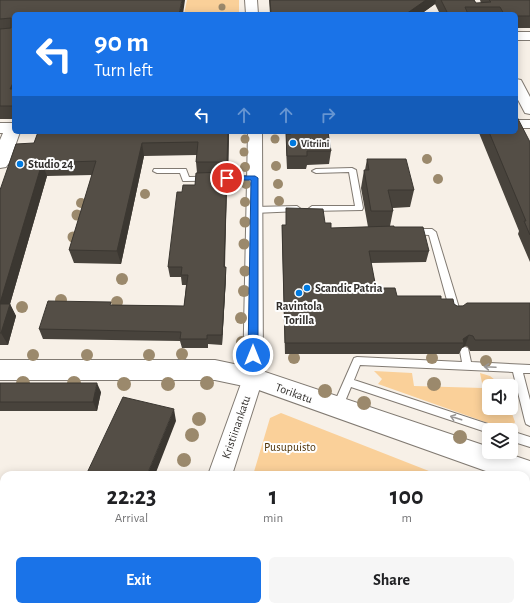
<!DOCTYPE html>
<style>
body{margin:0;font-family:"Alegreya Sans",sans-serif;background:#f6f6f6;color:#202124;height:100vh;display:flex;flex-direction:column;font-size:15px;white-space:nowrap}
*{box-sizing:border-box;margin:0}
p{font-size:13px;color:#757577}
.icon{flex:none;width:22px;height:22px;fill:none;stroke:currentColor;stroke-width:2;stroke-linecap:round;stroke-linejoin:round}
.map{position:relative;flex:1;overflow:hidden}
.sheet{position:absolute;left:0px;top:471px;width:530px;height:140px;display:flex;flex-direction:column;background:#fff;border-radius:12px 12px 0 0;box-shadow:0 2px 10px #0003}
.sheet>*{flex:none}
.hud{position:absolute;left:12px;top:12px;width:506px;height:122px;border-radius:6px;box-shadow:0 2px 10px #0003;background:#1a73e8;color:#fff;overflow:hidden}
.fabs{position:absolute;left:482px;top:379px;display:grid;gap:8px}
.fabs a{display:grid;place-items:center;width:36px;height:36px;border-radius:6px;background:#fff;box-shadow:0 2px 10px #0003;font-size:20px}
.pin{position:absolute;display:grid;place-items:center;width:34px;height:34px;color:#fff;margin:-17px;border:2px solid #fff;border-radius:50%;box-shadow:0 1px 4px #0007}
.me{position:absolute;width:44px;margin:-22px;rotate:0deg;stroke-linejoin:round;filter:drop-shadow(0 0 3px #0008)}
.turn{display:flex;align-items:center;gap:14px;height:84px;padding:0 16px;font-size:18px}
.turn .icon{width:52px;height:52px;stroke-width:2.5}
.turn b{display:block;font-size:28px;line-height:34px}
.lanes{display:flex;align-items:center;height:38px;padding:0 16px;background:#0003;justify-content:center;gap:20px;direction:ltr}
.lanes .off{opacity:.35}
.eta{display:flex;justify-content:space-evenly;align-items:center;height:68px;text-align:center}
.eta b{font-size:24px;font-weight:600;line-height:28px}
.action{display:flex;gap:8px;margin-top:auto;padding:8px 16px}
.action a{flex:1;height:46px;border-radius:6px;background:#1a73e8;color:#fff;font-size:16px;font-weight:600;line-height:46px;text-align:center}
.action a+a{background:#f6f6f6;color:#202124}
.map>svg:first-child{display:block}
.green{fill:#fad099}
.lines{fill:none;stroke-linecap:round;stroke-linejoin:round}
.lane-casing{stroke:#817a72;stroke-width:2}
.street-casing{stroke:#817a72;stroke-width:2}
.secondary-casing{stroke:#817a72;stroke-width:2}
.lane{fill:#fff;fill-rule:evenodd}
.street{fill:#fff;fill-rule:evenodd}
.secondary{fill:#fff;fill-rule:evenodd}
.tree{fill:#9b896c}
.wall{fill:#48433c}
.shaded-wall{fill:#3b3731}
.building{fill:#544e46;stroke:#3b3731}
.oneway{stroke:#989695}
.route{fill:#1a73e8;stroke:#114b97}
.poi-dot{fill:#007ae0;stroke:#fefefe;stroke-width:1.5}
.labels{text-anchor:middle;stroke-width:4;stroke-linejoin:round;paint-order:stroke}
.far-poi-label{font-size:10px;font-weight:bold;fill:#312e2b;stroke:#fefefe;text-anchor:start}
.poi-label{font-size:12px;font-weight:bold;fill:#312e2b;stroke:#fefefe;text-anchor:start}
.street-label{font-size:12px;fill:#312e2b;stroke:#fefefe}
.park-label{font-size:12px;fill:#503408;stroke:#fefefe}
</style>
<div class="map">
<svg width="530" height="611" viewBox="0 0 530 611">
<rect width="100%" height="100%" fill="#f7f0e7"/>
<path class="green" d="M187 0H239V14H184Z
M374 371 412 373 414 386 483 388 480 373 490 376 503 386H489V408H510L515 422 512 428 505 429 378 384 382 379Z
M281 413 434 473 473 475H253L270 418Z
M526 495 530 497V611H213L214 607H526Z"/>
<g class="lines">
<defs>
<path id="lane" d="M352 168 356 170 363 208 362 210 309 211 308 209 312 206H355L349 172 316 173 312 171 316 169Z
M154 169H186L189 177 255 176 259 178 255 180 186 181H183L180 173H157L153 171Z
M297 206 301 209 300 211 254 213 250 210 254 207Z
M413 229H432L436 232 460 311 458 313H452L450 311 429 235 410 234 409 232 410 230Z
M465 347 468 348 471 362 530 365V373H523L530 400V426L526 424 525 421 513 372 360 365 354 380 497 427 498 430H489V433L351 387 341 411 337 412 333 411 332 408 354 358 357 357 462 362 460 351 462 348Z
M511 431 530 437V447L511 441Z"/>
<path id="street" d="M245 0H257L258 14H246Z
M516 32H530V40H516Z
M516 79 521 80 530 97V114L525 113 516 96Z
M516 120H530V128H516Z
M248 132H262L263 378 232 475H208L243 378Z
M161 607H187L186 611H160Z"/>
<path id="secondary" d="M0 123H14V132H20L9 163 6 167 0 168V140L3 133H0Z
M0 360H215L253 368 489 447V452H503L530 461V487L526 485V475H497L253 388 215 380H0Z"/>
</defs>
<use href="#lane" class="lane-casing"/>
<use href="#street" class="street-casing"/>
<use href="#secondary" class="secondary-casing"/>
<use href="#lane" class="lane"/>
<use href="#street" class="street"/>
<use href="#secondary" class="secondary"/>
</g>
<g class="tree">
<circle cx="222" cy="7" r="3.5"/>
<circle cx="245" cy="139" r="4.5"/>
<circle cx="275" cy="139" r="4.5"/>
<circle cx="244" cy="152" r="4.5"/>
<circle cx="427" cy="159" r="5"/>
<circle cx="276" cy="166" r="5"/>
<circle cx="245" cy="167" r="5"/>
<circle cx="438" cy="179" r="5"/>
<circle cx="246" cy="184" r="5"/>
<circle cx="278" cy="184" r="5"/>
<circle cx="145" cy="194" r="5"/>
<circle cx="279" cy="201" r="5"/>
<circle cx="245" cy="202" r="5"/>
<circle cx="81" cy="203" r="5"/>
<circle cx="77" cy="215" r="5.5"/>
<circle cx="245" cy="222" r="5.5"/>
<circle cx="73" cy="237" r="5.5"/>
<circle cx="244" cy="244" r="5.5"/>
<circle cx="245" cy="271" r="5.5"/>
<circle cx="122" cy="279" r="6"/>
<circle cx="244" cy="291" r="6"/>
<circle cx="61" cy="300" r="6"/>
<circle cx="117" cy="302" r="6"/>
<circle cx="22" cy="307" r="6"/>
<circle cx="241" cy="318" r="6"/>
<circle cx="242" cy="342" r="6"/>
<circle cx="182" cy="354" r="6"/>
<circle cx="33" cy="355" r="6"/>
<circle cx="87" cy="355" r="6"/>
<circle cx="149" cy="355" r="6"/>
<circle cx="294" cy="358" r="6"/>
<circle cx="432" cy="358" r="6"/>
<circle cx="486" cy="361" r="6"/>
<circle cx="23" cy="383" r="7"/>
<circle cx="74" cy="383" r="7"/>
<circle cx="207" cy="383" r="7"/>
<circle cx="124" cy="384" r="7"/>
<circle cx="168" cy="384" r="7"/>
<circle cx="434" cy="384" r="7"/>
<circle cx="325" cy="391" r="7"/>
<circle cx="364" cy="403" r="7"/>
<circle cx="199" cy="419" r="7"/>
<circle cx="192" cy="435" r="7"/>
<circle cx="460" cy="437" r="7"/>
<circle cx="184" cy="460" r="7"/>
</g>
<path class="wall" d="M0 0 14 14V119H0Z
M269 0H474L476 3H481L480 0H530V28H516V14H440L435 4 421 14H270Z
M38 132H229L228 175H227V182L225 267 226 277 222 345 208 344V348H182L180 341 43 339 39 329 112 305 184 306 186 285H182L181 277H170L168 267 182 192 195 185 197 173 196 162 197 155 144 156 121 264 74 263 69 250 92 175 47 176 10 304 16 316 8 345H0V190L34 143Z
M289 132H328L331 151 329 164 307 165 306 169H287L286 148V134H290Z
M480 132H516L530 142V262L518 234 519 231 479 133Z
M367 159 414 190 410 207 393 208V211L390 226 394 227 429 251 426 262 371 263 376 288 397 296 441 299 454 304 457 306 530 303V351H470L468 347 465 346 462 348 459 354H285L282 236V225H286V208L325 223 331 228 368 227 361 188 364 170H365Z
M0 383 101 392 97 411H0Z
M25 607H104L102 611H29Z"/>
<path class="shaded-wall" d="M182 0H185L183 14H179Z
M426 0H436L435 4 421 14H406Z
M14 81V100L10 89Z
M228 132H229L228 175 227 162Z
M142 143 144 156 121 264 117 251Z
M42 163 47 176 10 304 16 316 8 345 1 333 0 303Z
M227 172V182L224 277V267Z
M226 267V277L222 345V335Z
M469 335 465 346 462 348 464 343 463 339Z
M97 383 101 392 97 411 93 402Z
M174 409 176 421 155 475H147Z
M94 607H104L102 611H93Z"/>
<path class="building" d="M0 0H182L179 14H14V81L10 89H14V106H0V29L11 28V18L0 19Z
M270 0H426L406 14H271Z
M441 0H474L476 3 491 2 489 0H530V16H516V14H504L500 7H465L468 14H448Z
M516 115 530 142V235L524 221H526L489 132H516Z
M38 132H228L227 162H196L198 142 142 143 117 251 69 250 96 161 42 163 0 303V190L16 144 34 143Z
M291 132H328L331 151H307V156H287L286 134H291Z
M367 159H406L414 190H388L393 211H371L364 170H369Z
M227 172 224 267H226L222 335H207V339H180L181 332 39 329 48 301 111 302 110 305 184 306 188 275H181L182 267H168L177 192H182L183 185H195L196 173Z
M286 208 323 209 325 223H331V228L394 226V227H423L429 251H369L376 288H395L397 296H441V299H453L454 304 457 306H463L467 303H530V340H475L473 336 469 335 463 339 464 343H285L282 225H286Z
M0 304H10L1 333H0Z
M0 383H97L93 402H0Z
M123 397 174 409 147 475H86Z
M25 607H94L93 611H38Z"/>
<defs><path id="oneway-shaft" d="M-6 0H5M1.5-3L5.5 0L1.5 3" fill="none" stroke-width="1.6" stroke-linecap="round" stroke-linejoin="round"/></defs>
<g class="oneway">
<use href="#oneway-shaft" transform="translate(490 367) rotate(-177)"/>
<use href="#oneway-shaft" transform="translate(456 418) rotate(-162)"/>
</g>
<path class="route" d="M227 176H255L258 178V355L257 358H250L248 355 251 180H224L223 178Z"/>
<g class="poi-dot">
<circle cx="293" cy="143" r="4"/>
<circle cx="20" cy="164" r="4"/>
<circle cx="307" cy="288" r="4"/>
<circle cx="299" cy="293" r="4"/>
</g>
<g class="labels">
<g class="far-poi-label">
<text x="301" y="147">Vitriini</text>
</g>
<g class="poi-label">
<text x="28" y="168">Studio 24</text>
<text x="315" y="292">Scandic Patria</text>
<text x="299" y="310" text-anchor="middle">Ravintola<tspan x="299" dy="14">Torilla</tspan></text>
</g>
<g class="street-label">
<text transform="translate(294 393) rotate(20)" y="4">Torikatu</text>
<text transform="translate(236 427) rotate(-71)" y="4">Kristiinankatu</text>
</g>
<g class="park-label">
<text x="290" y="451">Pusupuisto</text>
</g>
</g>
</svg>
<div class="fabs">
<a><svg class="icon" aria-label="sound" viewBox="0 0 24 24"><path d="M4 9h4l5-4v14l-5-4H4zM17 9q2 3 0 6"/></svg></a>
<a><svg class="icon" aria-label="layers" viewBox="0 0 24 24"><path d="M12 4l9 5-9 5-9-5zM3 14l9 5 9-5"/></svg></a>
</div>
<div class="pin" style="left:227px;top:178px;background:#d93025"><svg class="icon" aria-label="arrive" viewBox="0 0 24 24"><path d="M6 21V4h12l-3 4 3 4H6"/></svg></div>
<svg class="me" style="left:253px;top:355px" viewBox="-20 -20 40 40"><circle r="17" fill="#1a73e8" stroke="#fff" stroke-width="3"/><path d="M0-11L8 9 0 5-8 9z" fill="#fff"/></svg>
<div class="hud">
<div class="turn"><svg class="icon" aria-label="left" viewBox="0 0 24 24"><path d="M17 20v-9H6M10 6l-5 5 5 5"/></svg><div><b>90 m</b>Turn left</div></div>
<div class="lanes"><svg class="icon" aria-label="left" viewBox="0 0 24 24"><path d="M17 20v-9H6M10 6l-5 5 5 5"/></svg><svg class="icon off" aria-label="ahead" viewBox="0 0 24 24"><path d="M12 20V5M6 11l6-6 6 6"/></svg><svg class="icon off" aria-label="ahead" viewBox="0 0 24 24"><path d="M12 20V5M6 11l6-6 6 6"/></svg><svg class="icon off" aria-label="right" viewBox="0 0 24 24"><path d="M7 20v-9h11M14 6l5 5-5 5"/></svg></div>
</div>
<section class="sheet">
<div class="eta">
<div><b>22:23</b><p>Arrival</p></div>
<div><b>1</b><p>min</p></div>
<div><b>100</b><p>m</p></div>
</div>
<div class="action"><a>Exit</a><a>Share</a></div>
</section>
</div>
